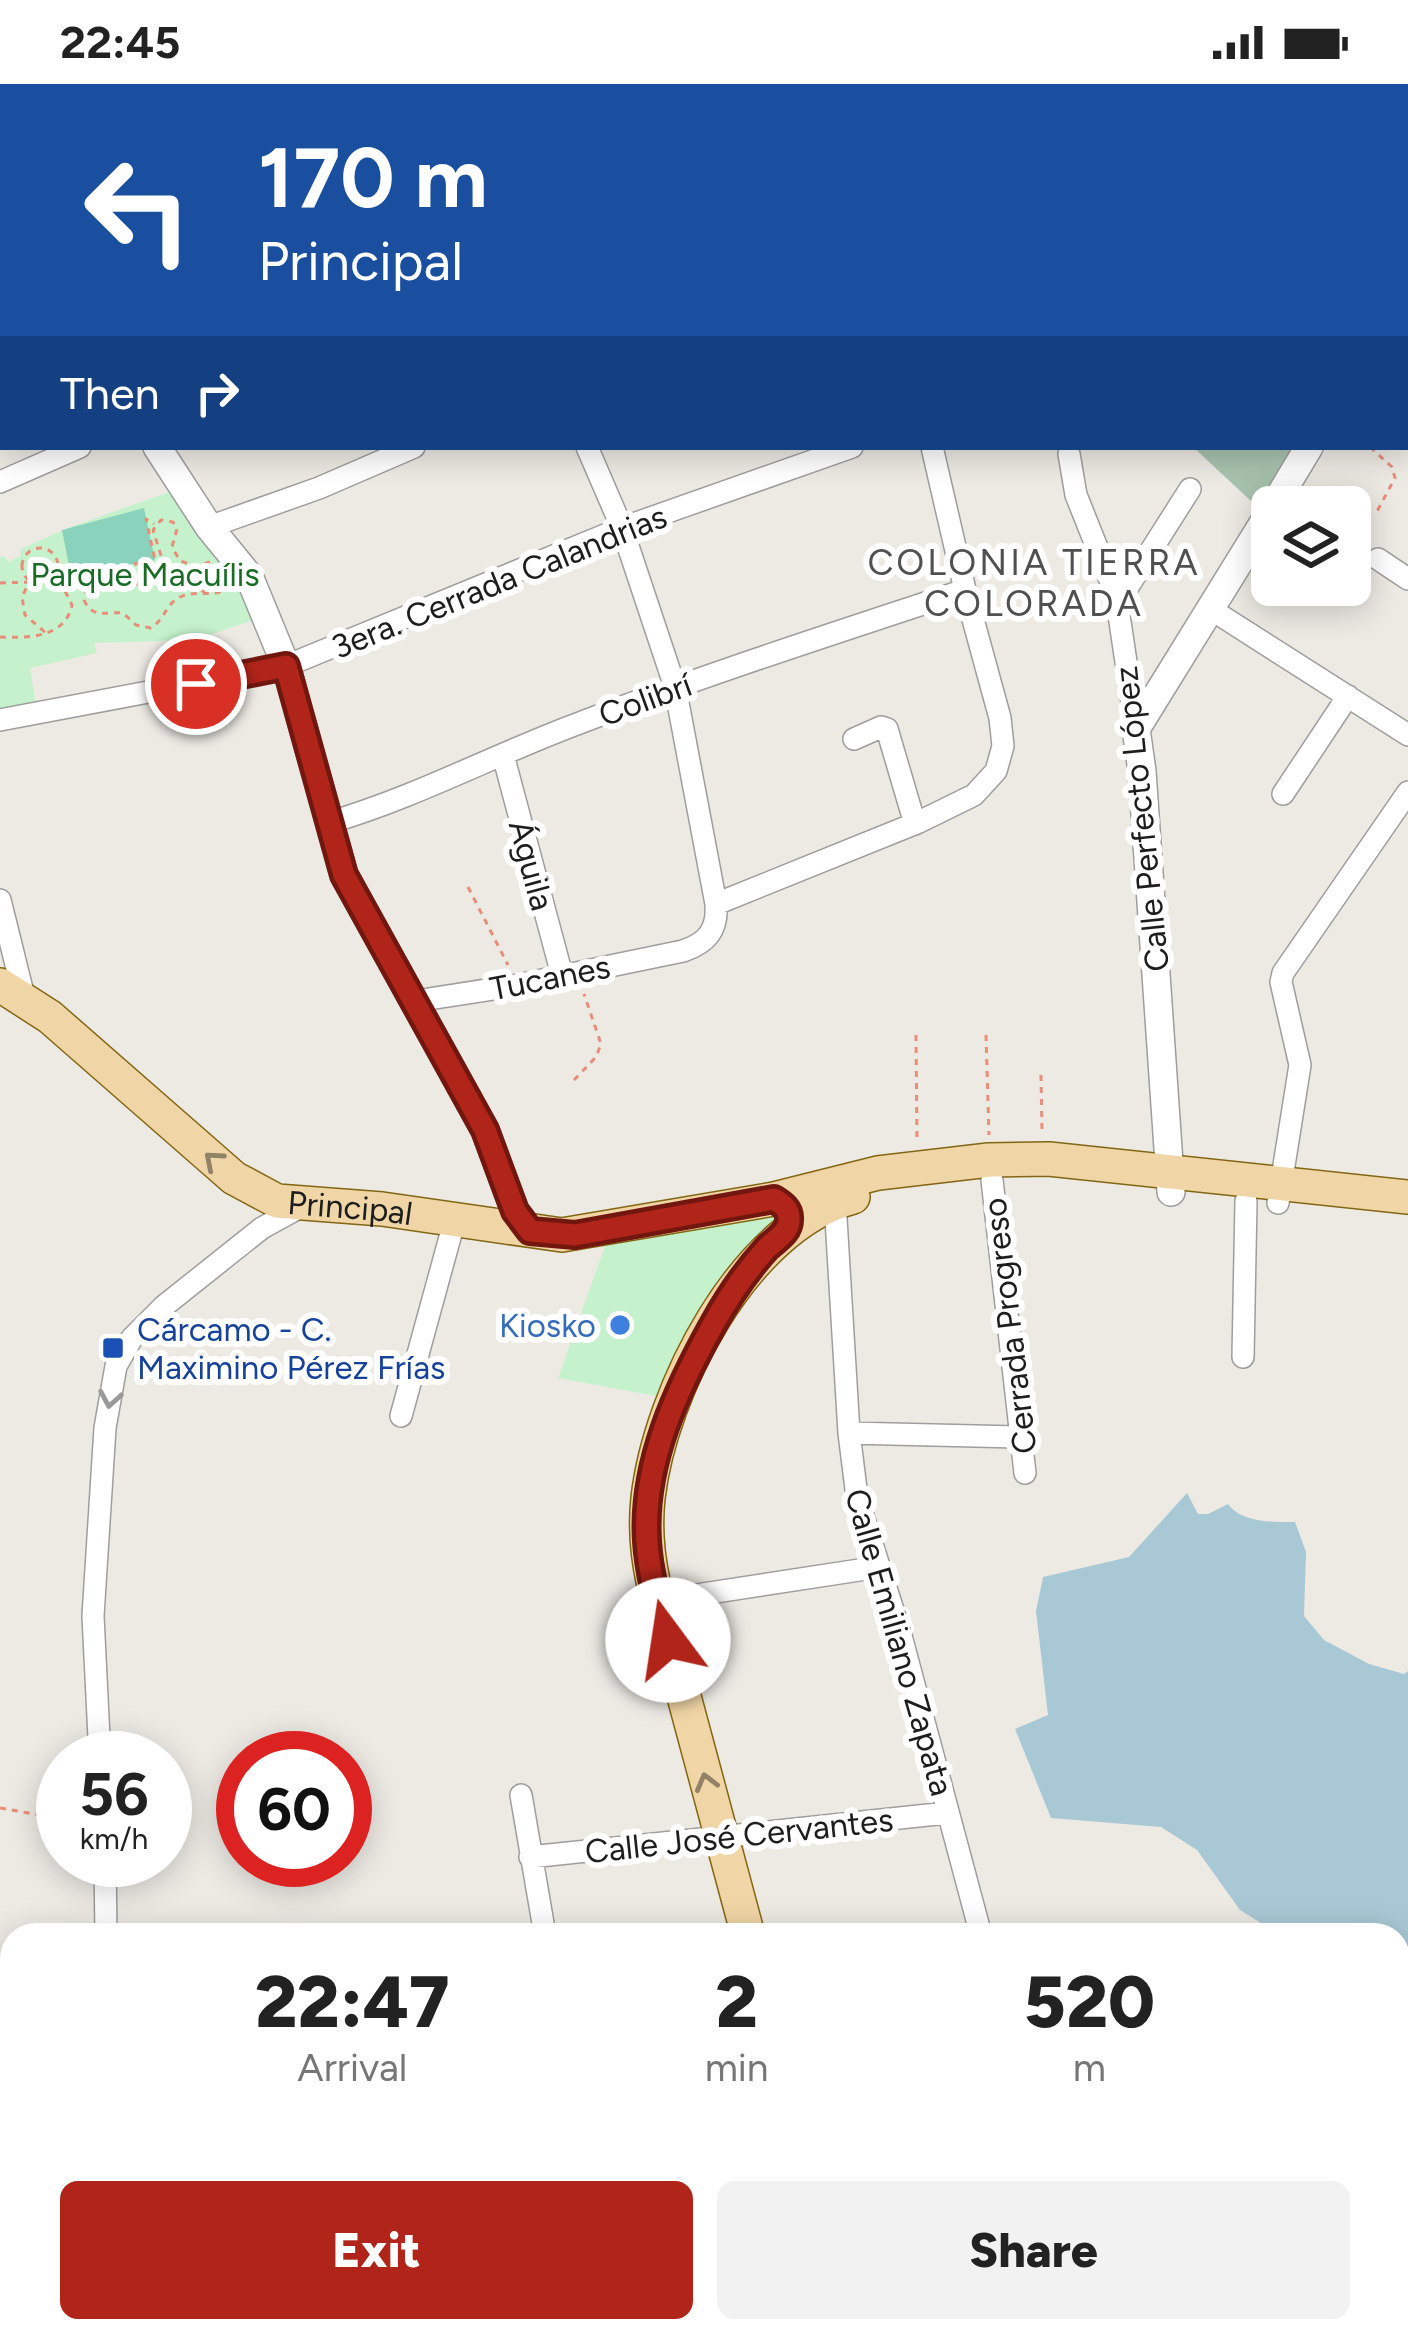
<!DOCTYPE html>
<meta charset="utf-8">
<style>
body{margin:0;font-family:Figtree,sans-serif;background:#f2f2f2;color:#222;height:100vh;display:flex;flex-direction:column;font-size:45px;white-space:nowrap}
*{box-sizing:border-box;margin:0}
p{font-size:39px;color:#767676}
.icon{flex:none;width:66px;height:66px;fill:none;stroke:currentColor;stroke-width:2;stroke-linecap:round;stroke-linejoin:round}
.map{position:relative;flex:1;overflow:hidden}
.drawer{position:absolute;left:0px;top:1839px;width:1410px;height:420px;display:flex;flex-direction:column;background:#fff;border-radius:36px 36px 0 0;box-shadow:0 6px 30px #0003}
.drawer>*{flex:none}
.guide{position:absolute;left:0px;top:0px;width:1410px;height:366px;box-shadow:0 6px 30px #0003;background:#1a4fa0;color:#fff;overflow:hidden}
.fabs{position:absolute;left:1251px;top:402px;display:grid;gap:24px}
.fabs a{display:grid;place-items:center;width:120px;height:120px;border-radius:18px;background:#fff;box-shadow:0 6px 30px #0003;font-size:60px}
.speed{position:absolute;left:36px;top:1647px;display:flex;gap:24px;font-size:60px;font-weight:700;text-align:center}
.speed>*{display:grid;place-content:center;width:156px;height:156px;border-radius:50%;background:#fff;box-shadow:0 6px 30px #0003;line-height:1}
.speed small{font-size:30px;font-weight:400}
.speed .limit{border:18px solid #d22;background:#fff;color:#111}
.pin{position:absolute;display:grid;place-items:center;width:102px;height:102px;color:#fff;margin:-51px;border:6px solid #fff;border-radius:50%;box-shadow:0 3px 12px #0007}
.me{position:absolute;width:132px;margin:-66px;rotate:346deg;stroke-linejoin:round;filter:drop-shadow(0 0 9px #0008)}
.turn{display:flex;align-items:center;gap:42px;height:252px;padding:0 60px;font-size:54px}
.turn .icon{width:156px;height:156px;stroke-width:2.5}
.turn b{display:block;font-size:84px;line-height:102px}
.then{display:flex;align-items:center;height:114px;padding:0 60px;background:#0003;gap:24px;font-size:45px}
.eta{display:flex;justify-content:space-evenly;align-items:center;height:204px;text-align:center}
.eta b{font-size:72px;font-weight:800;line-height:84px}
.cta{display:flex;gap:24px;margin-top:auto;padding:24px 60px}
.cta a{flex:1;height:138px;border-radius:18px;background:#b02419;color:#fff;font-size:48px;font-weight:800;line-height:138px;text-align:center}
.cta a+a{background:#f2f2f2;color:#222}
.status{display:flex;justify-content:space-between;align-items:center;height:84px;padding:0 60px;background:#fff;direction:ltr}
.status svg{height:33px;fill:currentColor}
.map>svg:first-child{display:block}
.cemetery{fill:#a8c3ae}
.park{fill:#c5f2cc}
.pitch{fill:#8bd2bc}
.water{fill:#a9c8d5}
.building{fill:#b5b0aa}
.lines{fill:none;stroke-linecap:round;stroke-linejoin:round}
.minor-casing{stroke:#9e9e9e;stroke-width:24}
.tertiary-casing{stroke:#9e9e9e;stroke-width:30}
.primary-casing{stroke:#836612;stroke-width:36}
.path{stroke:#e88d7a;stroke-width:3;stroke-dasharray:6 6;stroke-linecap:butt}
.minor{stroke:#fff;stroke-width:21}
.tertiary{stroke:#fff;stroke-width:27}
.primary{stroke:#f0d5a6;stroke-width:33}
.oneway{stroke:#918268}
.oneway2{stroke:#999}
.route-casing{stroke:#721710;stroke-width:30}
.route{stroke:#b02419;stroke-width:21}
.shop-dot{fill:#3f7fe0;stroke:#fff;stroke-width:4.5}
.transit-dot{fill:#1a4fb4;stroke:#fff;stroke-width:4.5}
.labels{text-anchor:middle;stroke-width:12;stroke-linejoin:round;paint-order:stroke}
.park-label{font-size:33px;fill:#196c26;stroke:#fff}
.street-label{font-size:33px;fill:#1d1d1d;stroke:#fff}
.shop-label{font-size:33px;fill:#366cbe;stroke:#fff;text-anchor:end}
.transit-label{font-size:33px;fill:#164399;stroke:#fff;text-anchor:start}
.neighbourhood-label{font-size:36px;letter-spacing:3px;fill:#505050;stroke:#fff}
</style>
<div class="status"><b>22:45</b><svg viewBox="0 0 49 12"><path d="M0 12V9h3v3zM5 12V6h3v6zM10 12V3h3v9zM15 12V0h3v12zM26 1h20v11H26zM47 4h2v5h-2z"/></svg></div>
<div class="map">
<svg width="1408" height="2259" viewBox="0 0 1408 2259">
<rect width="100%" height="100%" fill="#edeae4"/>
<path class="cemetery" d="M1193 363H1306L1265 430Z"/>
<path class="park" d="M175 406 232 492 253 536 195 556 94 559 97 569 30 584 37 628 0 633V473L4 472 9 478 20 472 21 465 65 445Z
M810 1119 667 1314 558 1294 609 1151Z"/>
<path class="pitch" d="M144 424 155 476 71 492 62 446Z
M40 2247H179L176 2259H37Z"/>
<path class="water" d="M1187 1409 1198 1430H1208L1228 1420C1242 1439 1272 1438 1295 1438L1306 1468 1304 1532 1324 1556 1369 1580 1404 1590 1408 1587V2259H1383L1359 2247H1398V1851H1280L1240 1826 1197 1766 1161 1743 1051 1734 1015 1645 1048 1631 1036 1527 1043 1493 1129 1473Z"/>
<path class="building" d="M607 1242a13 13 0 1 1 26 0a13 13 0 1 1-26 0Z"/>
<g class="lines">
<defs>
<path id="minor" d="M376 0 377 3
M779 0 780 3
M1318 0 1324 3
M288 3 295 0
M442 3 447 0
M659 3 664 0
M888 3 894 0
M1115 3 1120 0
M1405 3 1407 0
M1407 53H1408
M0 264 3 263
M1069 370 1076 411 1116 511 1136 645
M0 398 80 363
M209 443 319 404 414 363
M1378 475 1408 495
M1117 520 1190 405
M1209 524 1408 651
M0 636 286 582 622 444 852 363
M854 655 881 643 887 645 915 740
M503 671 562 891
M1283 710 1348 612
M331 738C416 713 494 671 577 640 704 591 835 549 965 506
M0 816 24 913
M716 820 919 738 974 711 996 687 1003 662 1000 634 965 506 932 363
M416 917 518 901 683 867C707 859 718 846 716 820L675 603 622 444 587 363
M992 1096 1025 1389
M835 1118 849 1349 857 1413 900 1548 981 1851
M1278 1119 1300 981 1281 898 1283 889 1408 708
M1243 1273 1246 1117
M401 1332 455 1135
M849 1349 1021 1353
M657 1517 879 1483
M100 1674 93 1532 105 1344 116 1282 132 1254 164 1222 262 1144 304 1121
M521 1711 545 1851
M530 1773 947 1729
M105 1776 106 1851
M621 2247 624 2259
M1086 2247 1089 2259
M6 2259 12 2240
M680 2259 815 2247"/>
<path id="tertiary" d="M0 121 3 125
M1407 214 1408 213
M157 363 209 443 249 492 286 582 344 791 485 1046 515 1127 530 1147
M1273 423 1309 363
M1171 1108 1142 687 1136 645 1272 425"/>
<g id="primary">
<path id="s1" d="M0 901 50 933 234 1094 277 1117 382 1125 562 1151 774 1115 878 1089 989 1076 1049 1075 1408 1113"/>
<path d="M748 1851 653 1497C647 1469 645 1442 648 1414 660 1308 743 1142 853 1113"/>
<path d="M857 2247 859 2259"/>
</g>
</defs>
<use href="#minor" class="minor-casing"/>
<use href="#tertiary" class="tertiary-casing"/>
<use href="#primary" class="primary-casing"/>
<path class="path" d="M1370 363 1392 383 1395 394 1375 431
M22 482a18 18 0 1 1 36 0a18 18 0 1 1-36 0Z
M210 478 198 482 180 477 172 463 177 445 173 438 161 436 153 446 163 478 155 494 131 502C114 498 106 484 89 498L84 516C93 536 107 527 123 529L136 541 151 544C164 536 166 521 178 514 194 505 211 514 228 505
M197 484 194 497 206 511
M0 499 29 498 22 513 25 531 46 549
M0 553C29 554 65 554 72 521L65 507 51 498 54 496 155 476 146 435 154 440
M468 803 508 881
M916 951 917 1057
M986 951 989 1051
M1041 991 1042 1049
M574 996 596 973 601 960 584 910
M0 1724 63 1735
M0 2068H12"/>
<use href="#minor" class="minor"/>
<use href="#tertiary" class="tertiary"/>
<use href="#primary" class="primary"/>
</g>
<defs><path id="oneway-chevron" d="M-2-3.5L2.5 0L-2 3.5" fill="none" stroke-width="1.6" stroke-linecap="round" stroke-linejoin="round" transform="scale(3)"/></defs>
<g class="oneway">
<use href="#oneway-chevron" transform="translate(213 1076) rotate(-139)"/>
<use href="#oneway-chevron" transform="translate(706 1698) rotate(-105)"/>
</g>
<use class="oneway2" href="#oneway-chevron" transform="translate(110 1315) rotate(100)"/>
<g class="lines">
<defs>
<path id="route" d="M196 600 286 582 344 791 485 1046 515 1127 530 1147 575 1151 774 1115C782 1120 790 1125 789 1136 789 1149 775 1156 767 1164 746 1187 729 1212 714 1239 677 1305 642 1380 647 1457 649 1491 659 1524 668 1556"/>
</defs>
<use href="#route" class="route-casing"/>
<use href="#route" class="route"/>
</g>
<circle class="shop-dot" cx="620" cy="1241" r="12"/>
<rect class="transit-dot" x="101" y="1252" width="24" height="24" rx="6"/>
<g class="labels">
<g class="park-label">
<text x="145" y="502">Parque Macuílis</text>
</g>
<g class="street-label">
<text transform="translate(499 497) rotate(-22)" y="12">3era. Cerrada Calandrias</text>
<text transform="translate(645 615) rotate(-20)" y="12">Colibrí</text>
<text transform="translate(1141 735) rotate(-96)" y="12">Calle Perfecto López</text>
<text transform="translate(532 781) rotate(75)" y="12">Águila</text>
<text transform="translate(550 893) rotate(-11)" y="12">Tucanes</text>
<text dy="12" stroke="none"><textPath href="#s1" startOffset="426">Principal</textPath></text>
<text transform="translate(1009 1242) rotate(-97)" y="12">Cerrada Progreso</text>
<text transform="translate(900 1558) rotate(74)" y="12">Calle Emiliano Zapata</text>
<text transform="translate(739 1751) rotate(-6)" y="12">Calle José Cervantes</text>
</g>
<g class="shop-label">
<text x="596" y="1253">Kiosko</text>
</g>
<g class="transit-label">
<text x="137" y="1257">Cárcamo - C.<tspan x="137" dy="38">Maximino Pérez Frías</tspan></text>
</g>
<g class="neighbourhood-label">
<text x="1034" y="491">COLONIA TIERRA<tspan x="1034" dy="41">COLORADA</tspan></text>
</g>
</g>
</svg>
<div class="fabs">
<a><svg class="icon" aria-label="layers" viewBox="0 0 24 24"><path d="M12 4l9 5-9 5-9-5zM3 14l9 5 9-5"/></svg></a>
</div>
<div class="speed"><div>56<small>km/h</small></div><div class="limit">60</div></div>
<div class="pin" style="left:196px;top:600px;background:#d93025"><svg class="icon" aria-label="arrive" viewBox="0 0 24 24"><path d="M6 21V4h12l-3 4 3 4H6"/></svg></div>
<svg class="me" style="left:668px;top:1556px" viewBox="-20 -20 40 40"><circle r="19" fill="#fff"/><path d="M0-13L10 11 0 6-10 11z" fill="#b02419"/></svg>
<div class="guide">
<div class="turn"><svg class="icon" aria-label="left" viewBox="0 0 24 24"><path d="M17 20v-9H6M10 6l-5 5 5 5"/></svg><div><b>170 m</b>Principal</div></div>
<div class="then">Then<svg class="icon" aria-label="right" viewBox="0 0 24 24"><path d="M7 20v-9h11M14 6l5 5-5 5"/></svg></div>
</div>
<section class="drawer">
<div class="eta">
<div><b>22:47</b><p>Arrival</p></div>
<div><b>2</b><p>min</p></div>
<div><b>520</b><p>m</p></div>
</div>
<div class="cta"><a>Exit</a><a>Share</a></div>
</section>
</div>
